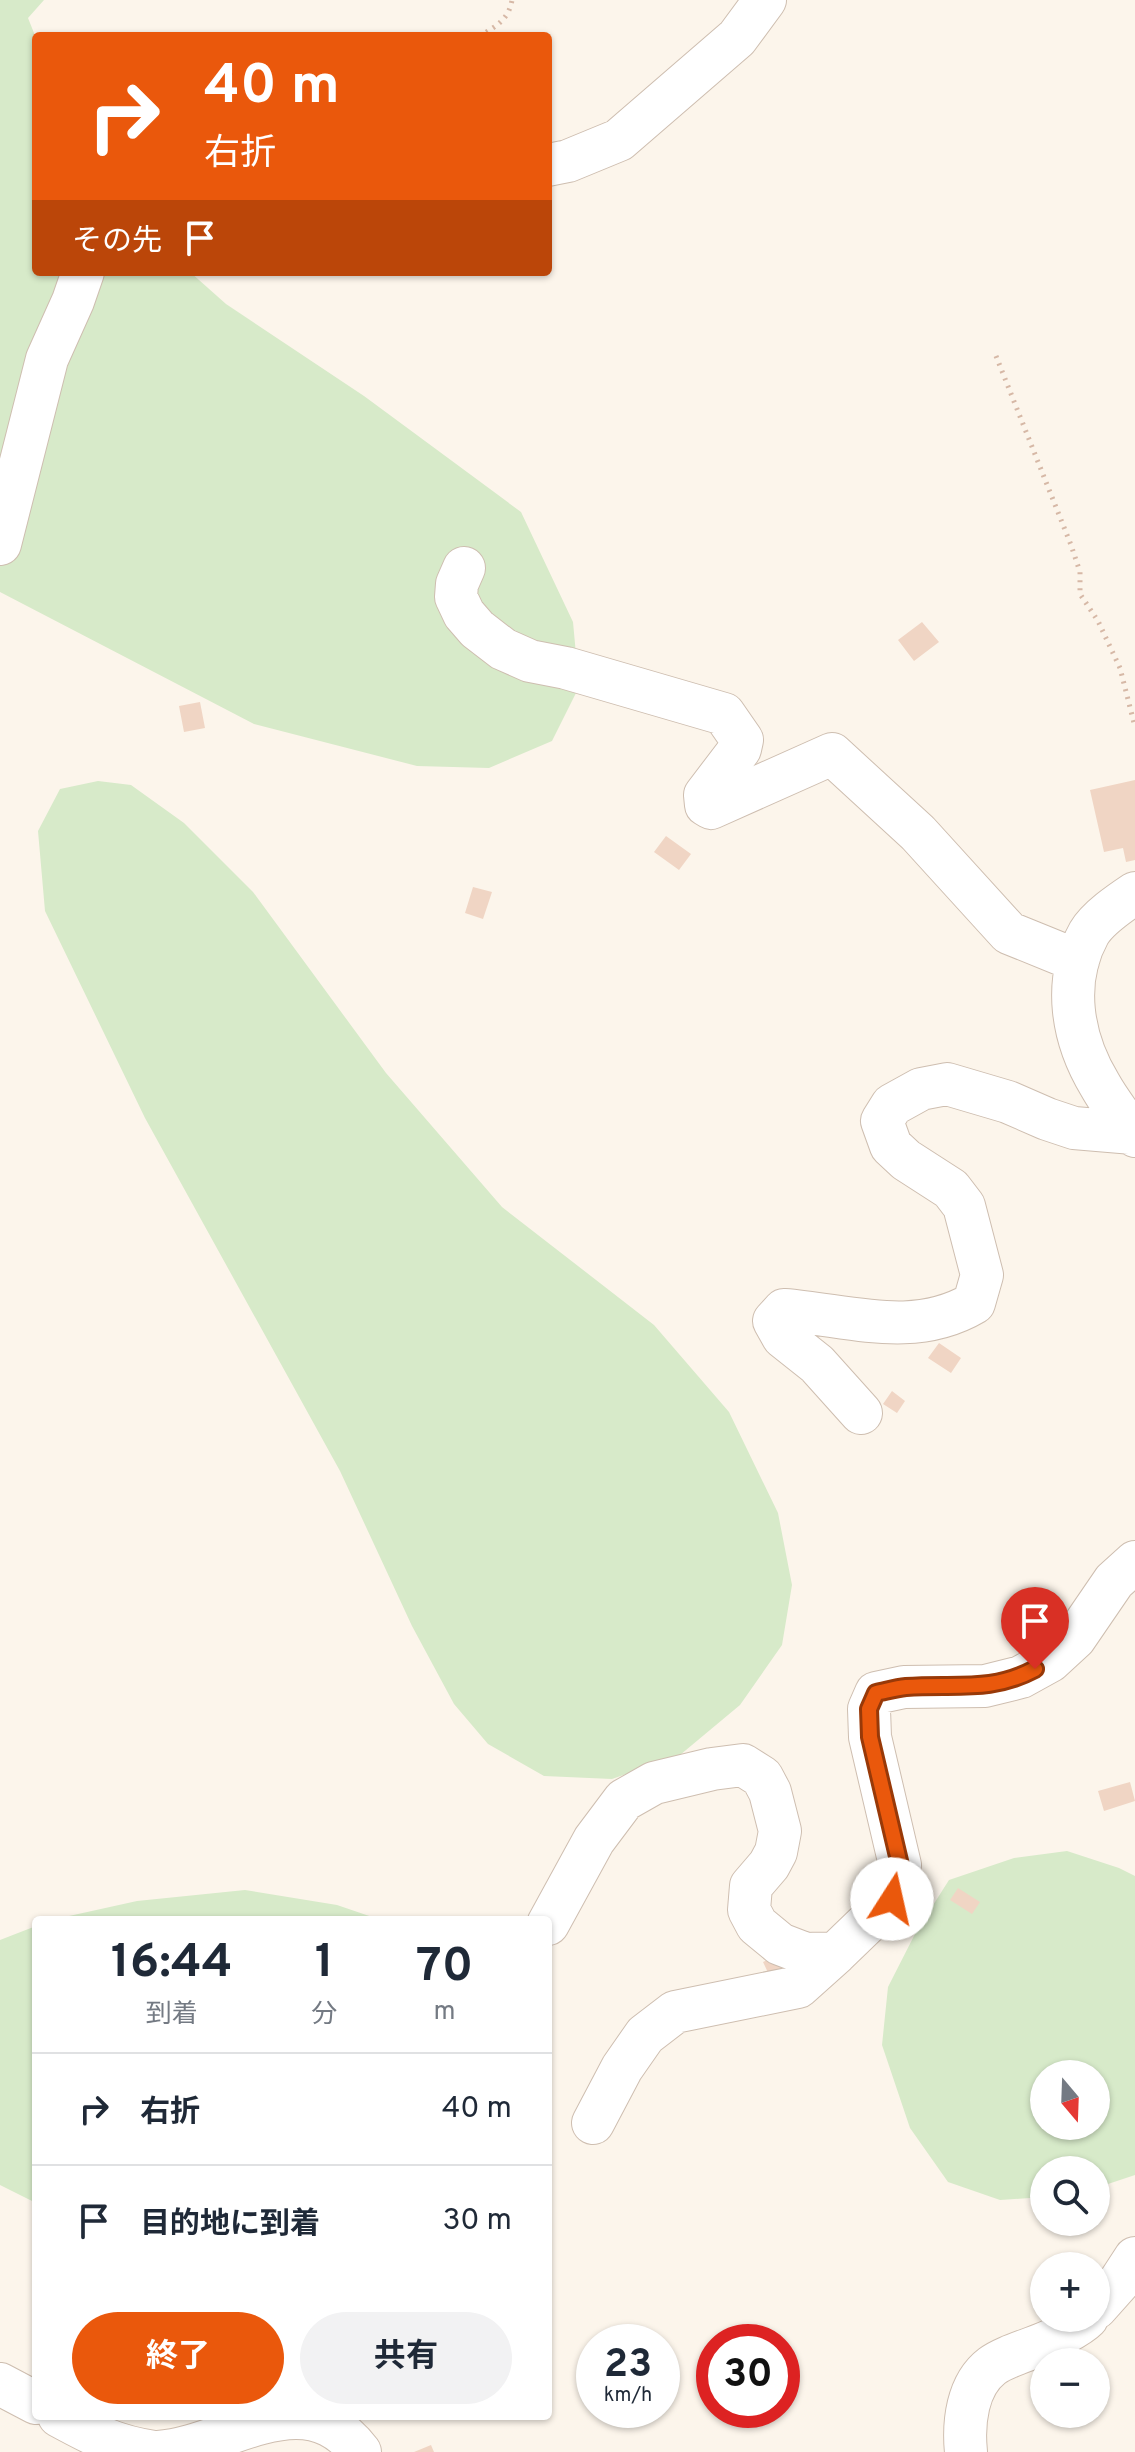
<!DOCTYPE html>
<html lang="ja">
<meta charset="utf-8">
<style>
body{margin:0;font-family:Overpass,"Noto Sans JP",sans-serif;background:#f2f2f3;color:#1f2937;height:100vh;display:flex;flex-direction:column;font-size:30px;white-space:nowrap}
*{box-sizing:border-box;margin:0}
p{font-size:26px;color:#747a83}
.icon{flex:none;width:44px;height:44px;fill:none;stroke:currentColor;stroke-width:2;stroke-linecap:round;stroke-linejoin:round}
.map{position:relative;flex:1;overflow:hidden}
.side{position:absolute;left:32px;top:1916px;width:520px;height:504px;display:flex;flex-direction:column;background:#fff;border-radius:8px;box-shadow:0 2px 6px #0004}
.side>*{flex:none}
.hud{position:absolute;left:32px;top:32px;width:520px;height:244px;border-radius:8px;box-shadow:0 2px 6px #0004;background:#ea580c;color:#fff;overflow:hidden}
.needle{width:52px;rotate:161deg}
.fabs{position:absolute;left:1030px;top:2060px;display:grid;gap:16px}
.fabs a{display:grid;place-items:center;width:80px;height:80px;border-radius:50%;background:#fff;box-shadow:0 2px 6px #0004;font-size:40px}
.speed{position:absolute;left:576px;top:2324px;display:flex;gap:16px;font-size:40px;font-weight:700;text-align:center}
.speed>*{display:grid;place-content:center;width:104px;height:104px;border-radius:50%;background:#fff;box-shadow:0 2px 6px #0004;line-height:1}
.speed small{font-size:20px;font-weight:400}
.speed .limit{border:12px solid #d22;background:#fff;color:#111}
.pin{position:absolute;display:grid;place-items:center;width:68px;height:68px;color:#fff;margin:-82px -34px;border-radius:50% 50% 50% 0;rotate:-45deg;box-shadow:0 0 8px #0007}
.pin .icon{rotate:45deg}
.me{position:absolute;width:88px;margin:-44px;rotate:10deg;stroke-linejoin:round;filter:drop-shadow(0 0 6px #0008)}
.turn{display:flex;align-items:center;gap:28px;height:168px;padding:0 40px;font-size:36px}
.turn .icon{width:104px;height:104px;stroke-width:2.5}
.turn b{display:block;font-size:56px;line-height:68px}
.then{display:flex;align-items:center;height:76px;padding:0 40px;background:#0003;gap:16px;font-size:30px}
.eta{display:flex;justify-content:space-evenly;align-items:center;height:136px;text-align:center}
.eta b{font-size:48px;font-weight:700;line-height:56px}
.cta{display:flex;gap:16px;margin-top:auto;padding:16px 40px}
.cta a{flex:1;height:92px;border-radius:48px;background:#ea580c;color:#fff;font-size:32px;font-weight:700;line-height:92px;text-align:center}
.cta a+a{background:#f2f2f3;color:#1f2937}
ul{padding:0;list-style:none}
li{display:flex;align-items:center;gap:24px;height:112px;padding:0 40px;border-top:2px solid #e0e1e3}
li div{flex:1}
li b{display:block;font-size:30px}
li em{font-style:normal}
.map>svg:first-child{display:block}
.green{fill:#d7eac9;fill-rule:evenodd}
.building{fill:#f0d5c4}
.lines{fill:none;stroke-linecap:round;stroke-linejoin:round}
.street-casing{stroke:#cebeb0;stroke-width:44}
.path{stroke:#d6b8a6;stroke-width:5;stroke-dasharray:2 6;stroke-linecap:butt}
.street{stroke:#fff;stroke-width:42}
.route-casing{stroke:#983908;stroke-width:20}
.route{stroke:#ea580c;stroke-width:14}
</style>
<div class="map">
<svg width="1135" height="2452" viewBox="0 0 1135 2452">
<rect width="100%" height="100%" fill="#fcf5eb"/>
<path class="green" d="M0 0H44L28 18 36 38V272H190L226 304 364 396 521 512 573 622 579 687 552 741 489 768 417 766 254 724 0 592Z
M98 781 131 785 184 823 253 892 386 1073 502 1207 654 1325 729 1412 778 1513 792 1585 782 1645 740 1705 680 1755 612 1779 544 1776 488 1744 454 1704 412 1626 340 1471 145 1118 45 911 38 831 60 789Z
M1067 1851 1119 1868 1135 1876V2175L1096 2188V2170H1044V2197L1000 2200 948 2182 910 2128 882 2045 888 1987 916 1932 949 1880 1014 1858ZM1044 2074H1096V2126H1044Z
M245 1890 337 1905 381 1920H51L137 1901Z
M36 1926V2203L0 2185V1940Z"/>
<path class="building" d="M922 622 939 642 914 661 898 640Z
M200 702 205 728 184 732 179 706Z
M1135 780V860L1126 862 1123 848 1104 852 1090 790Z
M666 836 691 854 679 870 654 852Z
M473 887 492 892 483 919 465 913Z
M939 1343 961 1358 951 1373 928 1358Z
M892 1391 905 1401 897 1413 883 1404Z
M1130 1782 1135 1801 1104 1811 1098 1791Z
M958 1888 980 1902 972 1914 950 1900Z
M778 1955 786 1974 772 1981 763 1962Z
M431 2445 434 2452H414Z"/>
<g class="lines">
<defs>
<path id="street" d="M548 165 568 161 619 140 737 38 765 0
M0 544 47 359 73 301 83 272
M464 568 457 584 456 597 464 614 477 629 503 649 530 661 566 668 724 714 742 740 740 749 705 795 706 805 711 808 832 754 918 833 1009 933 1078 961
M1135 893C1120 903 1098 918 1089 933 1062 982 1072 1039 1100 1085 1110 1103 1123 1119 1135 1136
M861 1413 817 1364 783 1337 774 1321 784 1310C849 1315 913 1339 974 1303L982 1275 964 1206 951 1189 906 1160 891 1146 882 1121 892 1105 921 1089 947 1084 1008 1102 1047 1119 1074 1128 1133 1133
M548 1924 594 1840 624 1800 654 1783 712 1769 743 1765 762 1777 770 1792 780 1831 776 1852 769 1865 751 1886 749 1910 757 1925 780 1944 806 1954 836 1953 892 1899 900 1865 870 1737 869 1709 876 1693 904 1687 985 1686 1021 1677 1050 1661 1075 1638 1114 1581 1135 1562
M593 2123 622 2068 645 2035 675 2012 798 1987 836 1953
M1096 2308 1120 2281 1135 2258
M0 2384 36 2403
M59 2416C94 2435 114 2446 154 2452
M158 2452C228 2447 304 2378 360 2452
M966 2452C963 2423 967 2385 992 2366 1008 2354 1042 2347 1061 2335 1070 2330 1080 2325 1087 2318"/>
</defs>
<use href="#street" class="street-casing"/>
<path class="path" d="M479 36C496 27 509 19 512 0
M996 356 1071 545 1080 572V594L1098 621 1120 668 1135 727"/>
<use href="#street" class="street"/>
</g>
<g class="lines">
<defs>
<path id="route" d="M892 1899 900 1865 870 1737 869 1709 876 1693C886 1691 896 1688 906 1687 954 1683 990 1693 1035 1669"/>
</defs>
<use href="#route" class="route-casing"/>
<use href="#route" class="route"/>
</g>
</svg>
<div class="fabs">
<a><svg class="needle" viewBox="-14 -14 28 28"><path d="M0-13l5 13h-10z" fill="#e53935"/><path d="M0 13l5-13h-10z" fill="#747a83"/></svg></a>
<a><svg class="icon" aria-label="search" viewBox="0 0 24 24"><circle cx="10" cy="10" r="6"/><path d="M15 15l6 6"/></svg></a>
<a>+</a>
<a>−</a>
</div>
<div class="speed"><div>23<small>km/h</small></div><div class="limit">30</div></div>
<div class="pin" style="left:1035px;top:1669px;background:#d93025"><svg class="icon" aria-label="arrive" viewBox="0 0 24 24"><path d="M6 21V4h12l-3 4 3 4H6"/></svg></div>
<svg class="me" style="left:892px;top:1899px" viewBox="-20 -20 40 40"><circle r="19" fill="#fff"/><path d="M0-13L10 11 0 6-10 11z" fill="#ea580c"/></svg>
<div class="hud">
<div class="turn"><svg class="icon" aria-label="right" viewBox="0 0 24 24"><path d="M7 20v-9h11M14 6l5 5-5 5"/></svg><div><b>40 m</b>右折</div></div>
<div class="then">その先<svg class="icon" aria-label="arrive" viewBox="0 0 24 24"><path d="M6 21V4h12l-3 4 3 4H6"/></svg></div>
</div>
<section class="side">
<div class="eta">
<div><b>16:44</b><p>到着</p></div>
<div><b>1</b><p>分</p></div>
<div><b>70</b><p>m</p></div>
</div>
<ul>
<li><svg class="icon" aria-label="right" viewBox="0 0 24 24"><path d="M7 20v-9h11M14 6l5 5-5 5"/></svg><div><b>右折</b></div><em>40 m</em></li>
<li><svg class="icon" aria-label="arrive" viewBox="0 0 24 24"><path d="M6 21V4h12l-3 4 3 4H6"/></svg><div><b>目的地に到着</b></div><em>30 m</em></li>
</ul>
<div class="cta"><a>終了</a><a>共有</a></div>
</section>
</div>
